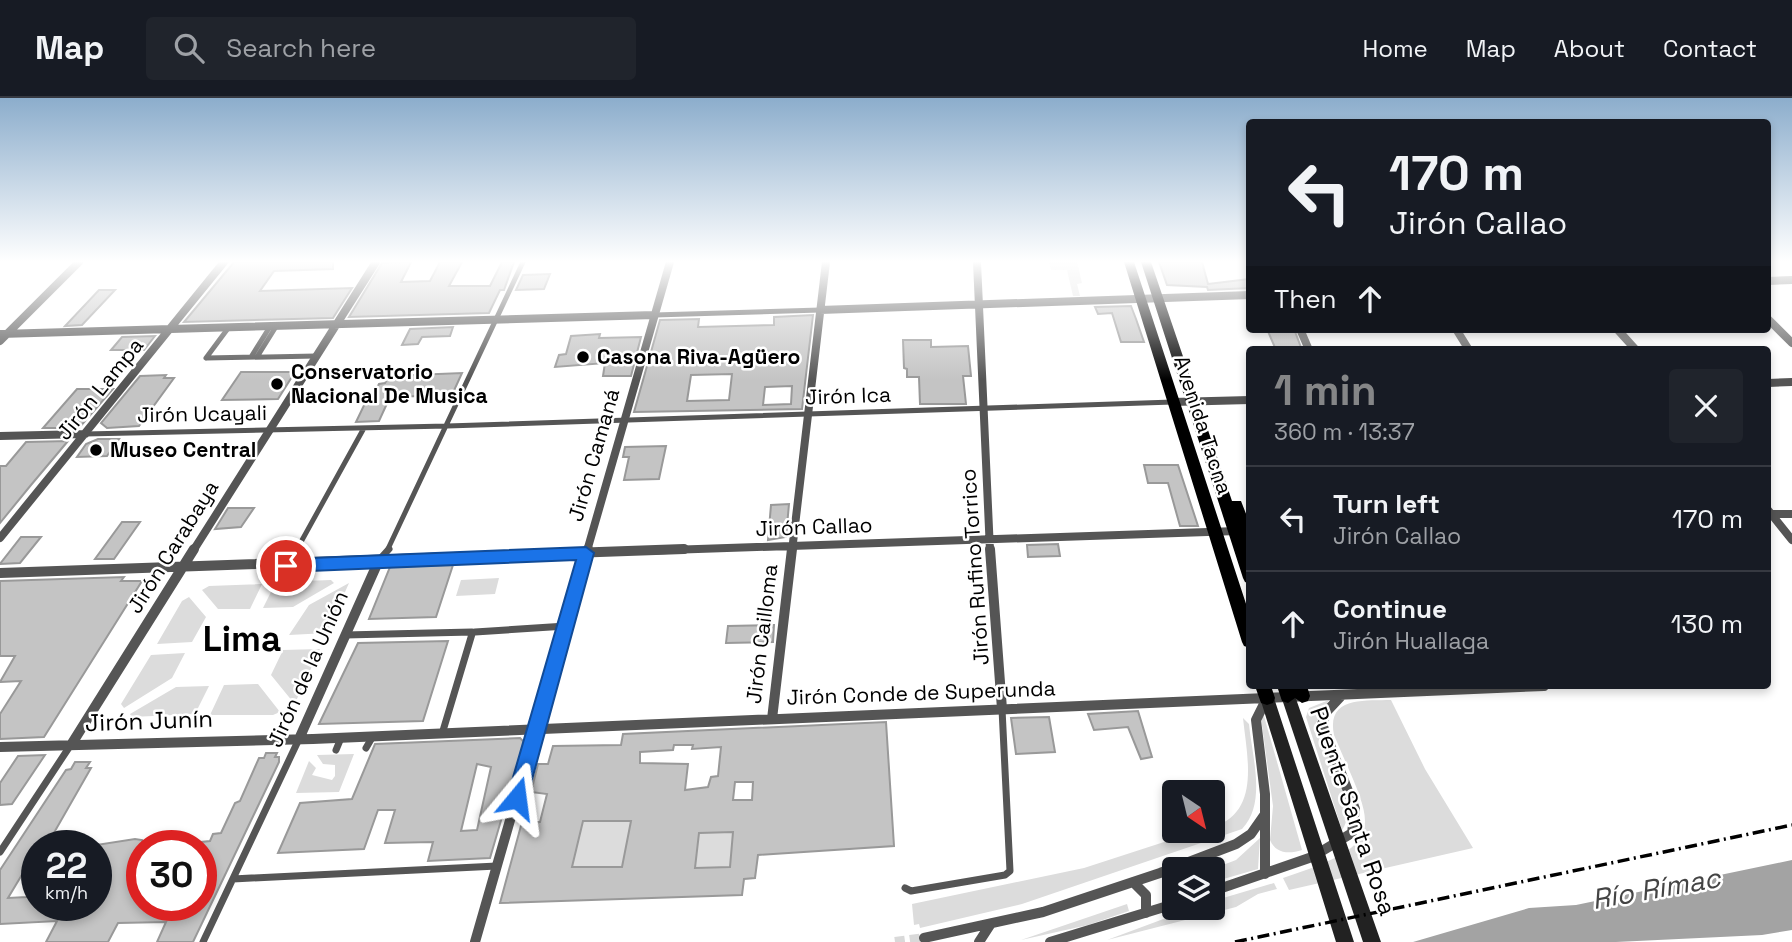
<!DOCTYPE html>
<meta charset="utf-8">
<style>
body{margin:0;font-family:"Space Grotesk",sans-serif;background:#20242c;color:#f1f3f6;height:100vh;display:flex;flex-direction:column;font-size:26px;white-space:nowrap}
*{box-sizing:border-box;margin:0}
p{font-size:23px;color:#9ea1a6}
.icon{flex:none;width:38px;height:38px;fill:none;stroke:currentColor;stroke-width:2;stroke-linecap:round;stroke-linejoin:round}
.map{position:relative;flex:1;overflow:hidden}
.sheet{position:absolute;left:1246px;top:248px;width:525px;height:343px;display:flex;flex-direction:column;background:#171b24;border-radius:7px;box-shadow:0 4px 10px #0003}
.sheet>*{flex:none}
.banner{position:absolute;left:1246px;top:21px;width:525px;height:214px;border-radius:7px;box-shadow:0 4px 10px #0003;background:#171b24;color:#f1f3f6;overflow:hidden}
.needle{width:46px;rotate:145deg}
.tools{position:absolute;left:1162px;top:682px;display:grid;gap:14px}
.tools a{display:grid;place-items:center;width:63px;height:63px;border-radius:7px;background:#171b24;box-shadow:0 4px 10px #0003;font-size:35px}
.speed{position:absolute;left:21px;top:732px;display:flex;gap:14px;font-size:35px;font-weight:700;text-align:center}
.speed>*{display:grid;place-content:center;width:91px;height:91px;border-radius:50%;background:#171b24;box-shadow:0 4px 10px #0003;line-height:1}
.speed small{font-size:18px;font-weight:400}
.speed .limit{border:10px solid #d22;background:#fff;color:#111}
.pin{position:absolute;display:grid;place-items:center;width:60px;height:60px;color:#fff;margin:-30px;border:4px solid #fff;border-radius:50%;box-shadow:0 2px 7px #0007}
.me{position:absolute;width:77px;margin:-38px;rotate:16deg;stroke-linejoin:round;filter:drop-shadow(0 0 5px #0008)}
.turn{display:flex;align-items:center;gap:24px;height:147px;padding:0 28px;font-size:32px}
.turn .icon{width:91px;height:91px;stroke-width:2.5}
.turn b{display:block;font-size:49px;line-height:60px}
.then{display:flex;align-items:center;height:66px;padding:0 28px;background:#0003;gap:14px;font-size:26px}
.round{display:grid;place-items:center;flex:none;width:74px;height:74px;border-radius:7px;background:#20242c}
.summary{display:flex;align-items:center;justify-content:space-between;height:119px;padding:0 28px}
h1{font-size:42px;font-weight:800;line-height:52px;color:#858687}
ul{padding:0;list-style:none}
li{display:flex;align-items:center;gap:21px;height:105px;padding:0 28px;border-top:2px solid #363941}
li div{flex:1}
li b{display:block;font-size:26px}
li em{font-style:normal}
header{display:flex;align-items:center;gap:42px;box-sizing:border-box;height:98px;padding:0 35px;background:#171b24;border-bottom:2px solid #363941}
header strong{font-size:33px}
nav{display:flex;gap:38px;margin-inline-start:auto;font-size:24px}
.search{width:490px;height:63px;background:#20242c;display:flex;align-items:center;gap:18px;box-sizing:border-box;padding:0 24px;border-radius:7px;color:#9ea1a6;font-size:26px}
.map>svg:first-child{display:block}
.green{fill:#dcdcdc}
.water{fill:#a3a3a3}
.building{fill:#c4c4c4;stroke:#999;stroke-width:2;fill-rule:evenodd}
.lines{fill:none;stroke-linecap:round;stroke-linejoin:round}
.minor-tunnel{stroke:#d9d9d9;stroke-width:10;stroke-dasharray:10 5;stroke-linecap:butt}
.pedestrian-far1{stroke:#555;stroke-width:5}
.pedestrian{stroke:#555;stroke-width:7}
.minor-far1{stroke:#555;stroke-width:8}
.minor{stroke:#555;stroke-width:10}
.secondary{fill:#222;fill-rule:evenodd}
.primary{fill:#000;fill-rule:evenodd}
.rail{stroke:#000;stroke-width:3.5;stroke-dasharray:12 4.5 2 4.5;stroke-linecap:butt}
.route{fill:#1a73e8;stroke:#114b97;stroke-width:2}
.poi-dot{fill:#000;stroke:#fff;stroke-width:2.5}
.labels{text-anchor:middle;stroke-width:5;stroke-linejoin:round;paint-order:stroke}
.poi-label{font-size:21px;font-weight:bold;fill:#000;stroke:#fff;text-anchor:start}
.street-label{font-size:21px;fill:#000;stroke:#fff}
.near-street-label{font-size:24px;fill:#000;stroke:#fff}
.near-water-label{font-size:28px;font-style:italic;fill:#444;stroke:#fff}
.town-label{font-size:35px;font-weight:bold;fill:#000;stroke:#fff}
</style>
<header>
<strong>Map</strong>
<div class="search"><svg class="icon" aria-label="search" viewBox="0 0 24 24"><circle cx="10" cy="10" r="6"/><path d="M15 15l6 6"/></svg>Search here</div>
<nav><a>Home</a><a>Map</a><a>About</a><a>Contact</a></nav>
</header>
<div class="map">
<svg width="1792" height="844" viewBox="0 0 1792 844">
<rect width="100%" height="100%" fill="#fff"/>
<path class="green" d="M1049 164H1077L1082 185 1077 186 1080 198H1073L1067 172H1051Z
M499 480 495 496 456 498 461 482Z
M331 482 334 485 293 509 263 510 276 484Z
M349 485 327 535 289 537 309 507Z
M262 486 250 511H218L202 492 209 488Z
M189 499 206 519 192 544 157 546 182 503Z
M320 551 296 603 293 604 271 577 283 552Z
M185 555 172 580 124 610 121 606 151 557Z
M258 586 280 614 273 617H210L224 587Z
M209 588 195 616 132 619 130 616 176 589Z
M1329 602 1316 625C1322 652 1360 709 1342 732L1306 619 1309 610Z
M1391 602 1425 671 1473 750 1289 792 1283 780C1393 744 1373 730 1334 637 1326 598 1365 603 1391 602Z
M1264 618 1302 752C1289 756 1276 756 1270 742L1273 708 1261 620Z
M1243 620 1249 626C1252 659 1267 705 1242 731L1022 806 920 830 919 826 914 827 912 806 1084 770 1198 733H1213V729C1261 714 1247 659 1243 620Z
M354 656 339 694 296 695 309 663 316 670 312 677 332 682 335 678V667L323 666 317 657Z
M583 723H631L622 769H572Z
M733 734 730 769 695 770 699 735Z
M1260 740 1258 771 1213 784V772H1210L1236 762Z
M1274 785 1277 791 1258 796 1236 809 1107 842 1193 810H1213V803Z
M1127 806 1129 813 1088 827 1021 842Z"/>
<path class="water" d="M1792 762V832L1762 837 1616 844H1413L1529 810 1576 807Z"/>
<path class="building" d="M234 164H333V171L274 173 260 193 352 190 333 220 184 224Z
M411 164 401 184 430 183 440 164H462L449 188H490L502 164H514L504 192H500L489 215 349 219 382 165Z
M1159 164H1202L1208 186 1250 181V190L1208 192 1207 189 1167 187Z
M550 176 544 191 516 192 523 177Z
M99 192H115L82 227 65 228Z
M1131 208 1136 221 1144 244H1121L1112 215 1098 216 1095 209Z
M813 217 802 311 634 314 660 222 699 221 698 229 774 227V219ZM732 276 729 302 687 303 691 277ZM792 288 791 306 763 307 765 289Z
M453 229 450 238 422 239 418 246 402 247 410 231Z
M1267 231H1294L1302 252H1276Z
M600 236 599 240 641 239 631 278H603L605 265 555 269 559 257 566 256 571 238Z
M155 238 144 252H111L122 239Z
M903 242H931V249L968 248 971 278H963L966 306H920L919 279H907V271L904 270Z
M241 274H295L278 301 222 302Z
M462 275 452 297 390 299 379 323 356 324 369 297H373L379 286 385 285 389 278Z
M166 277 164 280H174L139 328 107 330 101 325 140 278Z
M77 291H113L79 330H43Z
M98 341H119L107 358 77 359 86 346Z
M68 343 31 387 0 425V368H6L26 344Z
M666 348 659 381 624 382 629 359H623L625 349Z
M1144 367H1178L1198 428H1180L1168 385H1148Z
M789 406 786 439 768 442 771 407Z
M228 410H254L241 429 215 431Z
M122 424H140L114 461H95Z
M21 439H41L20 465 0 466Z
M1058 446 1060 458 1028 459 1027 447Z
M453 467 436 519 369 521 390 469Z
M124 479 121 483H142L44 639 0 641V616L21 583 0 584 15 558H0V483Z
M774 527 773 544 726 545 728 528Z
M448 543 423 623 319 626 358 545Z
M1138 613 1152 659 1141 661 1128 629 1094 632 1088 616Z
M1049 619 1055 654 1016 656 1011 620Z
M886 624 894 748 758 757 755 780 744 781 742 797 500 805 522 724H540L547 696 531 694 538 666H548L553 648 621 647 623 636ZM674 647H693L692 651 721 649 718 678 711 679 708 689 685 692 688 666 640 665V654L673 652ZM735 684H753L752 702H733ZM583 723H631L622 769H572ZM733 734 730 769 695 770 699 735Z
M520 640 524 644 490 760 428 763 433 744 385 745 395 712H378L364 751 278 755 300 705 352 701 375 646ZM477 666 491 669 477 732 461 733Z
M266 655H277L275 659H279V664L193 844H157L166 824 118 825 108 844H46L57 823 0 826V772L66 672 71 671 75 664H90L86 670H91L47 747H37V770H26L8 800 27 799 37 783V807H96V747L135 741 142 742V807H201V744L210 743 213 736 221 735 235 705 240 703 259 660H264Z
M45 657 12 706 0 707V685L18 658Z"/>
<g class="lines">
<path class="minor-tunnel" d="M895 844 924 840"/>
<path class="pedestrian-far1" d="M654 217 820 212
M251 259 271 227
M257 259 277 227
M206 260 316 258
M206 260 229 229
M85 336 447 328 1173 304
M296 453 364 330
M387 453 523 164"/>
<path class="pedestrian" d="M380 461 389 451
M290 465 297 451
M475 534 566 528
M345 537 472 534
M442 636 472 536
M366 650 373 638
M336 652 341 640
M0 754 70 648
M233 781 497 768
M905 790 911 793 1005 777 1010 773 1002 611
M203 844 299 641"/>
<path class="minor-far1" d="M977 164 990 453
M1768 183 1792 182
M820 212 1250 197
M1768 221 1792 245
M1300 231 1309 252
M1456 231 1469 252
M1617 231 1636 252
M0 236 654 217
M0 243 79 164
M1768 285 1792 284
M1173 304 1250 302
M0 338 85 336
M1768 412 1792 442
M1769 416H1792
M0 440 224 164
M193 453 376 164
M587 453 670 164
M639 453 1237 433
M792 453 826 164"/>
<path class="minor" d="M990 451 1002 611
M0 475 684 451
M772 621 792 451
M299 641 379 462
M71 647 194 451
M0 649 313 641 1544 588
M1265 776V696L1256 622 1267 600
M1133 784 1146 797V815
M1213 793 1312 759 1352 735 1355 711 1322 626 1327 613 1342 597
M924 840 1043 814 1160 775 1236 746 1251 736 1265 716
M475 844 588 451
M979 844 990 827
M1050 844 1174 806"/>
<path class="secondary" d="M1288 592 1293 594 1295 598 1381 844H1363L1281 598 1283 594Z
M1267 594 1272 596 1274 600 1354 844H1336L1260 600 1262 596Z"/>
<path class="primary" d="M1124 164H1134L1250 518V550L1244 548 1242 544Z
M1141 164H1151L1232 403H1241L1250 426V486L1245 484 1243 480Z
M1255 588H1271L1275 600 1273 605 1267 607 1261 605Z
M1277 588H1307L1310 598 1308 603 1302 605 1295 600 1288 605 1282 603Z"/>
<path class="rail" d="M1235 844 1792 727"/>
</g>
<linearGradient id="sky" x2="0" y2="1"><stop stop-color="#8cadcc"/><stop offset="0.58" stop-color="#fff"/><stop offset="1" stop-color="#fff" stop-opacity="0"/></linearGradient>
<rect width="1792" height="282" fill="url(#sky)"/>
<path class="route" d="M586 449 594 455 527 700 524 706 517 709 510 706 507 700 576 462 286 474 278 468 286 461Z"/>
<g class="poi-dot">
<circle cx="583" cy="259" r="7"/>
<circle cx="277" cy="286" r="7"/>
<circle cx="96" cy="352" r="7"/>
</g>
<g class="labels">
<g class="poi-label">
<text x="597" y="266">Casona Riva-Agüero</text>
<text x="291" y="281">Conservatorio<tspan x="291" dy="24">Nacional De Musica</tspan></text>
<text x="110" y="359">Museo Central</text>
</g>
<g class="street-label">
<text transform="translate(100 291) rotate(-51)" y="7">Jirón Lampa</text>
<text transform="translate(848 298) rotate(-2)" y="7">Jirón Ica</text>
<text transform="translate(202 316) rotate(-1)" y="7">Jirón Ucayali</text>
<text transform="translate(1203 327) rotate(72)" y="7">Avenida Tacna</text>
<text transform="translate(594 357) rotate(-74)" y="7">Jirón Camaná</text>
<text transform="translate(814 429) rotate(-2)" y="7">Jirón Callao</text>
<text transform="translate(173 449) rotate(-58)" y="7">Jirón Carabaya</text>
<text transform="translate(975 469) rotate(-94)" y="7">Jirón Rufino Torrico</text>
<text transform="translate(762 536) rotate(-83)" y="7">Jirón Cailloma</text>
<text transform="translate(308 571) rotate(-66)" y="7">Jirón de la Unión</text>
<text transform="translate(921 595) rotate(-2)" y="7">Jirón Conde de Superunda</text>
</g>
<g class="near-street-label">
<text transform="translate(149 623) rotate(-2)" y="8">Jirón Junín</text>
<text transform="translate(1353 713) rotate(71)" y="8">Puente Santa Rosa</text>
</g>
<g class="near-water-label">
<text transform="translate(1656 790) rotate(-10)" y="10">Río Rímac</text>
</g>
<g class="town-label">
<text x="242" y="553">Lima</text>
</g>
</g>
</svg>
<div class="tools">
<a><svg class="needle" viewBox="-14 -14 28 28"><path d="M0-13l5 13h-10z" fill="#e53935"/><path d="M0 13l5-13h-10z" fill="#9ea1a6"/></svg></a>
<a><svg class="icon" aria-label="layers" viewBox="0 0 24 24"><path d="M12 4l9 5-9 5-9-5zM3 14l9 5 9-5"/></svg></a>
</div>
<div class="speed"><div>22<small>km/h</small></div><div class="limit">30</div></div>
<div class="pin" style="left:286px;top:468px;background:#d93025"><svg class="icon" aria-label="arrive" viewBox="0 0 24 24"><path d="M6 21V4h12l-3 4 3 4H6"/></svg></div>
<svg class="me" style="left:517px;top:700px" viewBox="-20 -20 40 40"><path d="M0-17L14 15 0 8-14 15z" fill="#1a73e8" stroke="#fff" stroke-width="4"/></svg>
<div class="banner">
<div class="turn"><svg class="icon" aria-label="left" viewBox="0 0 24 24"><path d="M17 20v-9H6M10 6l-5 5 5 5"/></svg><div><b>170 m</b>Jirón Callao</div></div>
<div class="then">Then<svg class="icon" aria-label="ahead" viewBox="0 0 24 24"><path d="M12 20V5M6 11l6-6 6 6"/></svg></div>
</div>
<section class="sheet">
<div class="summary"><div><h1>1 min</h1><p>360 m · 13:37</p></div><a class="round"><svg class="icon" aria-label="close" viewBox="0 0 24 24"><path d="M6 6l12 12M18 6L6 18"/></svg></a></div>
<ul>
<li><svg class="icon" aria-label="left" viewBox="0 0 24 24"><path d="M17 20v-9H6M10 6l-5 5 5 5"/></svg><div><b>Turn left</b><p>Jirón Callao</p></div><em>170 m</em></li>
<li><svg class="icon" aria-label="ahead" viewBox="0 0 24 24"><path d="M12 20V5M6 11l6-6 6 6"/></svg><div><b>Continue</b><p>Jirón Huallaga</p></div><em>130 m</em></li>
</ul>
</section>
</div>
